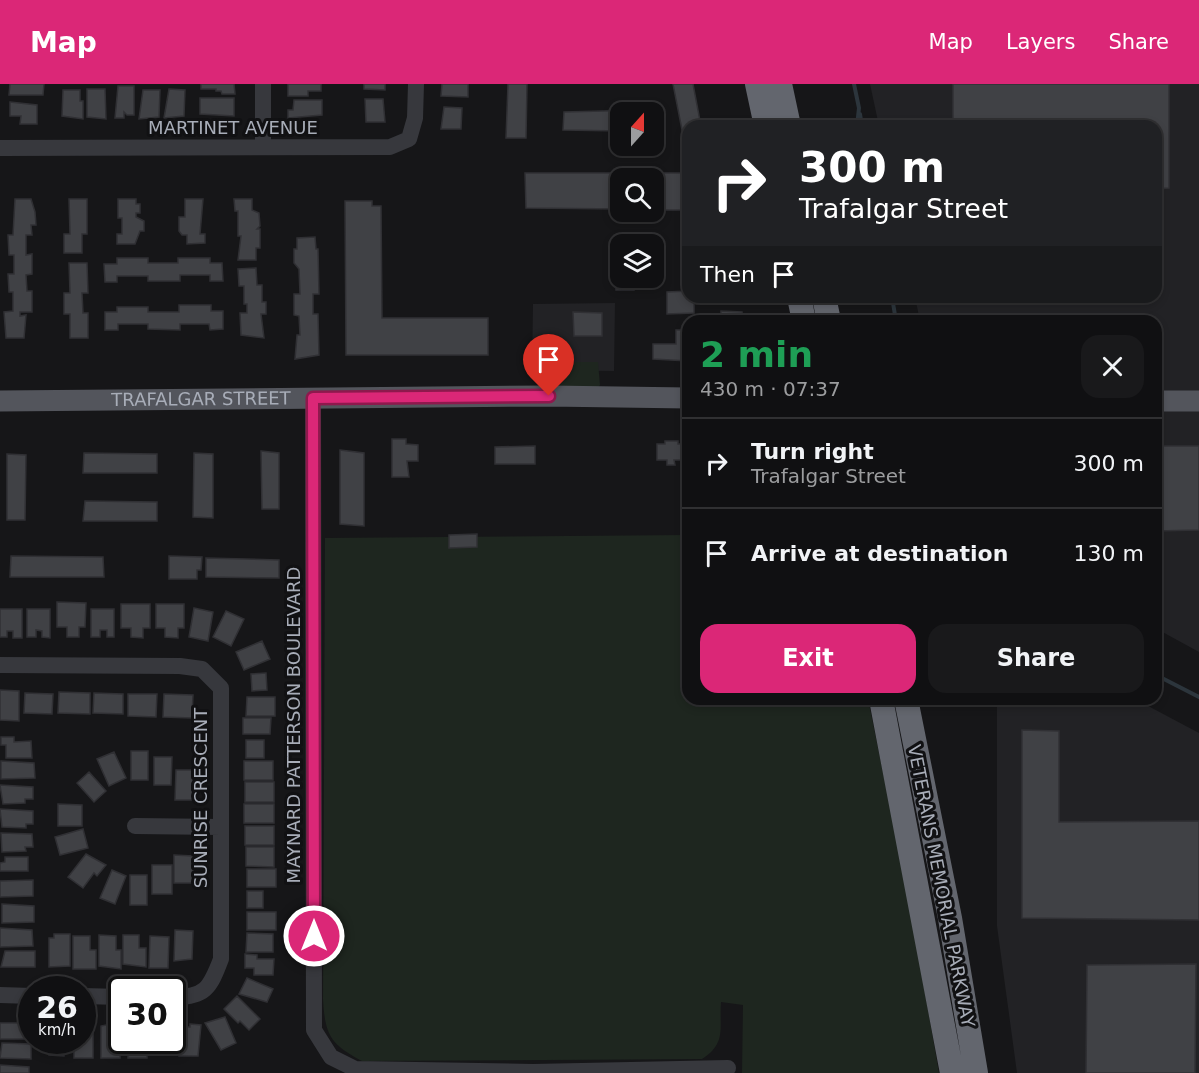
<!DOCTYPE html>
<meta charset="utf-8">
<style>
body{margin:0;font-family:"DejaVu Sans",sans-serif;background:#19191b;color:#f1f3f6;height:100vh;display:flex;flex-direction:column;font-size:22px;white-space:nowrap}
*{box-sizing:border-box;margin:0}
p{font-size:20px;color:#9c9d9f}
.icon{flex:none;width:33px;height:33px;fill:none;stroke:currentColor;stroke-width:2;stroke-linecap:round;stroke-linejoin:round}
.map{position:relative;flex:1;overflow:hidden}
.side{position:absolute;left:682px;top:231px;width:480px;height:390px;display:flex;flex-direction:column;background:#101012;border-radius:18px;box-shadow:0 3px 9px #0003,0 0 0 2px #303032}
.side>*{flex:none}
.top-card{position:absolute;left:682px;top:36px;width:480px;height:183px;border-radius:18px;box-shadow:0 3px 9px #0003,0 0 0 2px #303032;background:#202124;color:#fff;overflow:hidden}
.needle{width:39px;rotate:21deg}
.controls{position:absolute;left:610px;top:18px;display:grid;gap:12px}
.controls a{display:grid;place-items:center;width:54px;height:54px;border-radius:12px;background:#101012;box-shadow:0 3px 9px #0003,0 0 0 2px #303032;font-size:30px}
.speed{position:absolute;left:18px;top:892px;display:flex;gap:12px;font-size:30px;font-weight:700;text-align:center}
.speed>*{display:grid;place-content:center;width:78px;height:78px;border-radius:50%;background:#101012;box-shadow:0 3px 9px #0003,0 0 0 2px #303032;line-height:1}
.speed small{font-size:15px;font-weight:400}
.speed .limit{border:3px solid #111;border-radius:9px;background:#fff;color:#111}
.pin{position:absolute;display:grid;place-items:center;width:51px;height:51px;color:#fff;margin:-62px -26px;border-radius:50% 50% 50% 0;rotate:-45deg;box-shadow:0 0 6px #0007}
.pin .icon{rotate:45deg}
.me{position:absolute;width:66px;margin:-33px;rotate:0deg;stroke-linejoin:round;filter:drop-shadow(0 0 4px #0008)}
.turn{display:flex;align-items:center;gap:21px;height:126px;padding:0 18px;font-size:27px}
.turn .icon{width:78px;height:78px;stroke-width:2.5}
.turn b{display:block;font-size:42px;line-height:51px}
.then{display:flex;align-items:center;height:57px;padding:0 18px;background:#0003;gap:12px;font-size:22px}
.round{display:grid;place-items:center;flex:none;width:63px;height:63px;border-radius:18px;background:#19191b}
.head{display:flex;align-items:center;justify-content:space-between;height:102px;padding:0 18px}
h1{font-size:36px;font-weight:700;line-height:45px;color:#1e9e55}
.primary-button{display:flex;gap:12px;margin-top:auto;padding:12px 18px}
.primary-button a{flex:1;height:69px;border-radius:18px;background:#db2777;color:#fff;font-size:24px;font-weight:700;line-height:69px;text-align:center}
.primary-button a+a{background:#19191b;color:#f1f3f6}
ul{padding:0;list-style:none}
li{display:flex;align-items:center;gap:18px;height:90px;padding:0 18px;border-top:2px solid #303032}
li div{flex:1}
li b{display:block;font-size:22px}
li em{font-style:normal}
header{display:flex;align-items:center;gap:36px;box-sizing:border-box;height:84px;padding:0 30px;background:#db2777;color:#fff}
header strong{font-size:28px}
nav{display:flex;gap:33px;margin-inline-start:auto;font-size:21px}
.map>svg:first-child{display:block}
.built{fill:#222225}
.green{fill:#1e261f}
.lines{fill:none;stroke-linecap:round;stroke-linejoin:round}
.stream{stroke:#2c353c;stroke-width:4}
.building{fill:#404145;stroke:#303034;stroke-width:1.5}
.minor{stroke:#37383d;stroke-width:16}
.major{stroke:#53555c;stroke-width:21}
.highway{stroke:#63666e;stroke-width:24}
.route-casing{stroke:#8e194d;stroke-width:15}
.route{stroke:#db2777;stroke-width:10}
.labels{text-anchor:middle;stroke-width:6;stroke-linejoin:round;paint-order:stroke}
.street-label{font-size:18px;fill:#a8adb8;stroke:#111113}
</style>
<header>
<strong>Map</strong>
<nav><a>Map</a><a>Layers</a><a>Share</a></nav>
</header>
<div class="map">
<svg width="1199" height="989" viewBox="0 0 1199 989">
<rect width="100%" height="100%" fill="#161618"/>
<path class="built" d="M870 0H1199V568L1157 545 1156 237H920L915 213H1156V42H879Z
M615 219 614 287 532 286 533 220Z
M997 615H1135L1199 649V989H1017L997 842Z"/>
<path class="green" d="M559 278H598L600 301 597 305H560L558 301Z
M688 451V615H868L908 811 939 989H742L743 921 721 918C719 944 727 959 702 975L362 977C330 960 325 951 323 915L325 454Z"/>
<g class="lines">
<path class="stream" d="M854 0 859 24 857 42
M860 30 862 42
M892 213 896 237
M1156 591 1199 613"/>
</g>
<path class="building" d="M10 0H44L43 11H9Z
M201 0H234L235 10H222L221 7H216V5H201Z
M288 0H321V7H308V12H288Z
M364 0H385V6L364 5Z
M442 0H468V13L441 12Z
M508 0H527L526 54H506Z
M673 0H693L701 42H688V55L684 56Z
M953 0H1169V104L1156 105V42H953Z
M118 2H134V31H127L124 28V34H115Z
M87 5H105L106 35 87 33Z
M169 5 185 6 184 32 164 34Z
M63 6H80V17H83V35L62 32Z
M143 6H160L159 33 139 35Z
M200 14H234V32L200 30Z
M365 15H383L385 38H366Z
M294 16H322V31L288 34V26H293Z
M10 18 37 21V40H20L21 32H10Z
M444 23 462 24 461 45H441Z
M642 26 621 28V47L563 46 564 28Z
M525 89H688V126H654V94H621V125L526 124Z
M15 115H31L35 128 36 141H31L32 151H26V171L32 170V190L26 191 27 207H32V228H20V232L26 231 24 254H6L4 228 13 227V208H9L8 190H14V171H9L8 151H13Z
M69 115H87V150H82V169H64V150H70Z
M118 115H136V120H140V129H136V133L144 137V147H140L135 160H117V150H122V134H118Z
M185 115H203L200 150H205V159L187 160V151H182L179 147V133H185Z
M234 115H252V126L259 129 260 142 257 145H260V164H256V176H238L241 152H238V127H235Z
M345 117H372V122H381L382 234H488V271H346Z
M315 153 316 165H318L319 210H313V230H318L319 271 295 275 297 251H300L299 232 294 231V210H300L299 185 294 179V165H297V154Z
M117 174H148V179H178V174H210V179H222L223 197H210V191H180V197H148V192H117V198H105L104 180H117Z
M69 179H87L88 209H82L83 229H88V254H70V230H64V209H70Z
M256 184 257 201H262V218H266V230H261L264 254 241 251 240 229H247V220H244V202H239L238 185Z
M616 193 634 194V206H616Z
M688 207V213H694V229L667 230V208Z
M179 221H211V227H223V245L210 246 209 240H180V246L148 245V240H118V246H105V228H117V223H148V228H179Z
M721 227 742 228 743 237H721Z
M573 228 602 229V252H574Z
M676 246H688V277L653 275V260H676Z
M392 355H406V360L418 361V377H407L409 393H392Z
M665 357H678V360H681V376H674L675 381H667V376H657V360H665Z
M535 362V380H495V363Z
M1156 362H1199V446L1156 447Z
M340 366 364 369V442L340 440Z
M261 367 279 369V425H262Z
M84 369 157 370V389H83Z
M194 369 213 370V434L193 433Z
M7 370 26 371 25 436H7Z
M85 417 157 418V437H83Z
M477 450V463L449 464V451Z
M11 472 103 473 104 493H10Z
M169 472 202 473 201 486H197V495H169Z
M206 474 279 476V494L206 493Z
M57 518 86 519 85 543H79V553H67V543H57Z
M121 520H150V544H143V554L131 553V544H121Z
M156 520H184V544H178V554L165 553V544H156Z
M194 524 213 528 208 557 189 553Z
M0 525H22V554H13V547H7V553H0Z
M27 525H50V554L42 553V547L36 546V553H27Z
M91 525H114V553H107V546H100V553H91Z
M226 527 244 535 231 562 213 553Z
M262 557 270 575 244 586 236 568Z
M266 589 267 606 252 607 251 590Z
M0 606 19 607V637L0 636Z
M59 608 90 609V630L58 629Z
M25 609 53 610 52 630 24 629Z
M94 609 123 610V630L93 629Z
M128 610H157L156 633 128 632Z
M164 610 193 611 192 634 163 633Z
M247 613H275V632H246Z
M243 634H271L270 650H243Z
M1022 646 1059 647V738L1199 737V836L1022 834Z
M1 653H14V658L31 657 32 674H6V661H1Z
M246 656H264V674H246Z
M131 667H148V696H131Z
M114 668 126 694 109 702 97 675Z
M154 673H172L171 701H154Z
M1 677 34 679 35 694 1 695Z
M244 677H273V696H244Z
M176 686H193V716H175Z
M89 688 106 707 94 718 77 699Z
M245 698H274V718H245Z
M0 701 33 703V715H25V719L3 720Z
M58 720 82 721V742H58Z
M244 720H274V739H244Z
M0 725 33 727V740H26V744L2 743Z
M245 742H274V761H245Z
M83 745 88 764 60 771 55 753Z
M1 749 32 750 33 763H25L26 767 2 768Z
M246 763H274V783L246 782Z
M86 770 106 781 97 792 94 789 83 804 68 793Z
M174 771 193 772V799H174Z
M5 773H28V787H0V779L5 778Z
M152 781H172V810H152Z
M247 785H276V803H247Z
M112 786 126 792 115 820 100 814Z
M130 791H147V821H130Z
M33 796V812L0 813V797Z
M247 807H263V824H247Z
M2 820 34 822V838L2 839Z
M247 828H276V846H247Z
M0 844 32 846 33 862 0 863Z
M175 846 193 847 192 875 174 877Z
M247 849 273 850V868H246Z
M54 850H70V882L49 883V854H54Z
M99 851 116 852V866H121V885L99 882Z
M123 851H139V864H146V883L123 880Z
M73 852H90V866H96V885H73Z
M150 852 169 853 168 884H149Z
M5 867H35V883H1Z
M245 870 257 871V875H274L273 891H254V884H245Z
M1196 880 1195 989H1086L1087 881Z
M247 894 273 905 267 918 239 910Z
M237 912 260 935 249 946 240 937 238 939 224 925Z
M225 933 236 959 221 966 205 939Z
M0 939H32V955H0Z
M111 940H122L125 966H120V974H101V942Z
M190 940 201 941 198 972H179L180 943H190Z
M172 941H176V968H154V957H172Z
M82 942 93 943V974H74V957H82Z
M49 957H64V972L49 971Z
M128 957H147V974H128Z
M2 959 31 960V975L0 974Z
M0 981 29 983V989H0Z"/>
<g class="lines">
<path class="minor" d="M263 63V0
M0 64 390 63 409 55 415 34 416 0
M313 314 314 946 331 973 355 985 533 988 728 984
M0 581 180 582 202 585 221 604V875C210 904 205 914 172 913
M135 742 221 743
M0 911 32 912
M82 912 122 913"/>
<g class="major">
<path id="s1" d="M0 317 549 312 688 314"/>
<path d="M1156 317H1199"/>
</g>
<path class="highway" d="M757 0 766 42
M780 0 789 42
M799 213 804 237
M824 213 829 237
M881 615 952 989
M906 615 950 834 976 989"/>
</g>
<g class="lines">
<defs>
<path id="route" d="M314 852 313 314 549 312"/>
</defs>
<use href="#route" class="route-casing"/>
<use href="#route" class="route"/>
</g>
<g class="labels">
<g class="street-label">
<text x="233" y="50">MARTINET AVENUE</text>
<text dy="6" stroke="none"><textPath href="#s1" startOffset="201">TRAFALGAR STREET</textPath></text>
<text transform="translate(294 641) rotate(-90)" y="6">MAYNARD PATTERSON BOULEVARD</text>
<text transform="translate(201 714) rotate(-90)" y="6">SUNRISE CRESCENT</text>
<text transform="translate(941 802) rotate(79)" y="6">VETERANS MEMORIAL PARKWAY</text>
</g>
</g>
</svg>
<div class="controls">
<a><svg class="needle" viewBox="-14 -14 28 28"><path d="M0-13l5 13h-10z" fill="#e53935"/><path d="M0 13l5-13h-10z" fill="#9c9d9f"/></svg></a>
<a><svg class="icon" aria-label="search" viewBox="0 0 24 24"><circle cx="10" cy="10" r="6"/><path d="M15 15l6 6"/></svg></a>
<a><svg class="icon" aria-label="layers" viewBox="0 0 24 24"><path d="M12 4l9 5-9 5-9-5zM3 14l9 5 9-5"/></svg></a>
</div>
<div class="speed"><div>26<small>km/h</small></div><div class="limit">30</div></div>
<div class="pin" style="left:549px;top:312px;background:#d93025"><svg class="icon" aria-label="arrive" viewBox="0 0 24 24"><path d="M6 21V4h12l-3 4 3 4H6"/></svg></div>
<svg class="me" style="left:314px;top:852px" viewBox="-20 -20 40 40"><circle r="17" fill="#db2777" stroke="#fff" stroke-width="3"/><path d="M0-11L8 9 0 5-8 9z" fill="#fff"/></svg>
<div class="top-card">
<div class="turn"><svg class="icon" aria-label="right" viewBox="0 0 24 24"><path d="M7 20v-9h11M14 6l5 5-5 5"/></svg><div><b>300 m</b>Trafalgar Street</div></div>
<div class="then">Then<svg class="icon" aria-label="arrive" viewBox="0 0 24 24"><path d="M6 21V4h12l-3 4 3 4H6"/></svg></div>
</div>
<section class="side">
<div class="head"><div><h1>2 min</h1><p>430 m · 07:37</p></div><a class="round"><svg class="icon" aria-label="close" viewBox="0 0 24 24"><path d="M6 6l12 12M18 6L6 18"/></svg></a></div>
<ul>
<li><svg class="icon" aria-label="right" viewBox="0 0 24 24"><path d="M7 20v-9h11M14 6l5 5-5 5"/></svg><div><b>Turn right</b><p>Trafalgar Street</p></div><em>300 m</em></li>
<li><svg class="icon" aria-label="arrive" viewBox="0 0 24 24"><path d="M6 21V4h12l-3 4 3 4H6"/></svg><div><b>Arrive at destination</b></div><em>130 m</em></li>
</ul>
<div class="primary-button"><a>Exit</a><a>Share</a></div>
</section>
</div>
